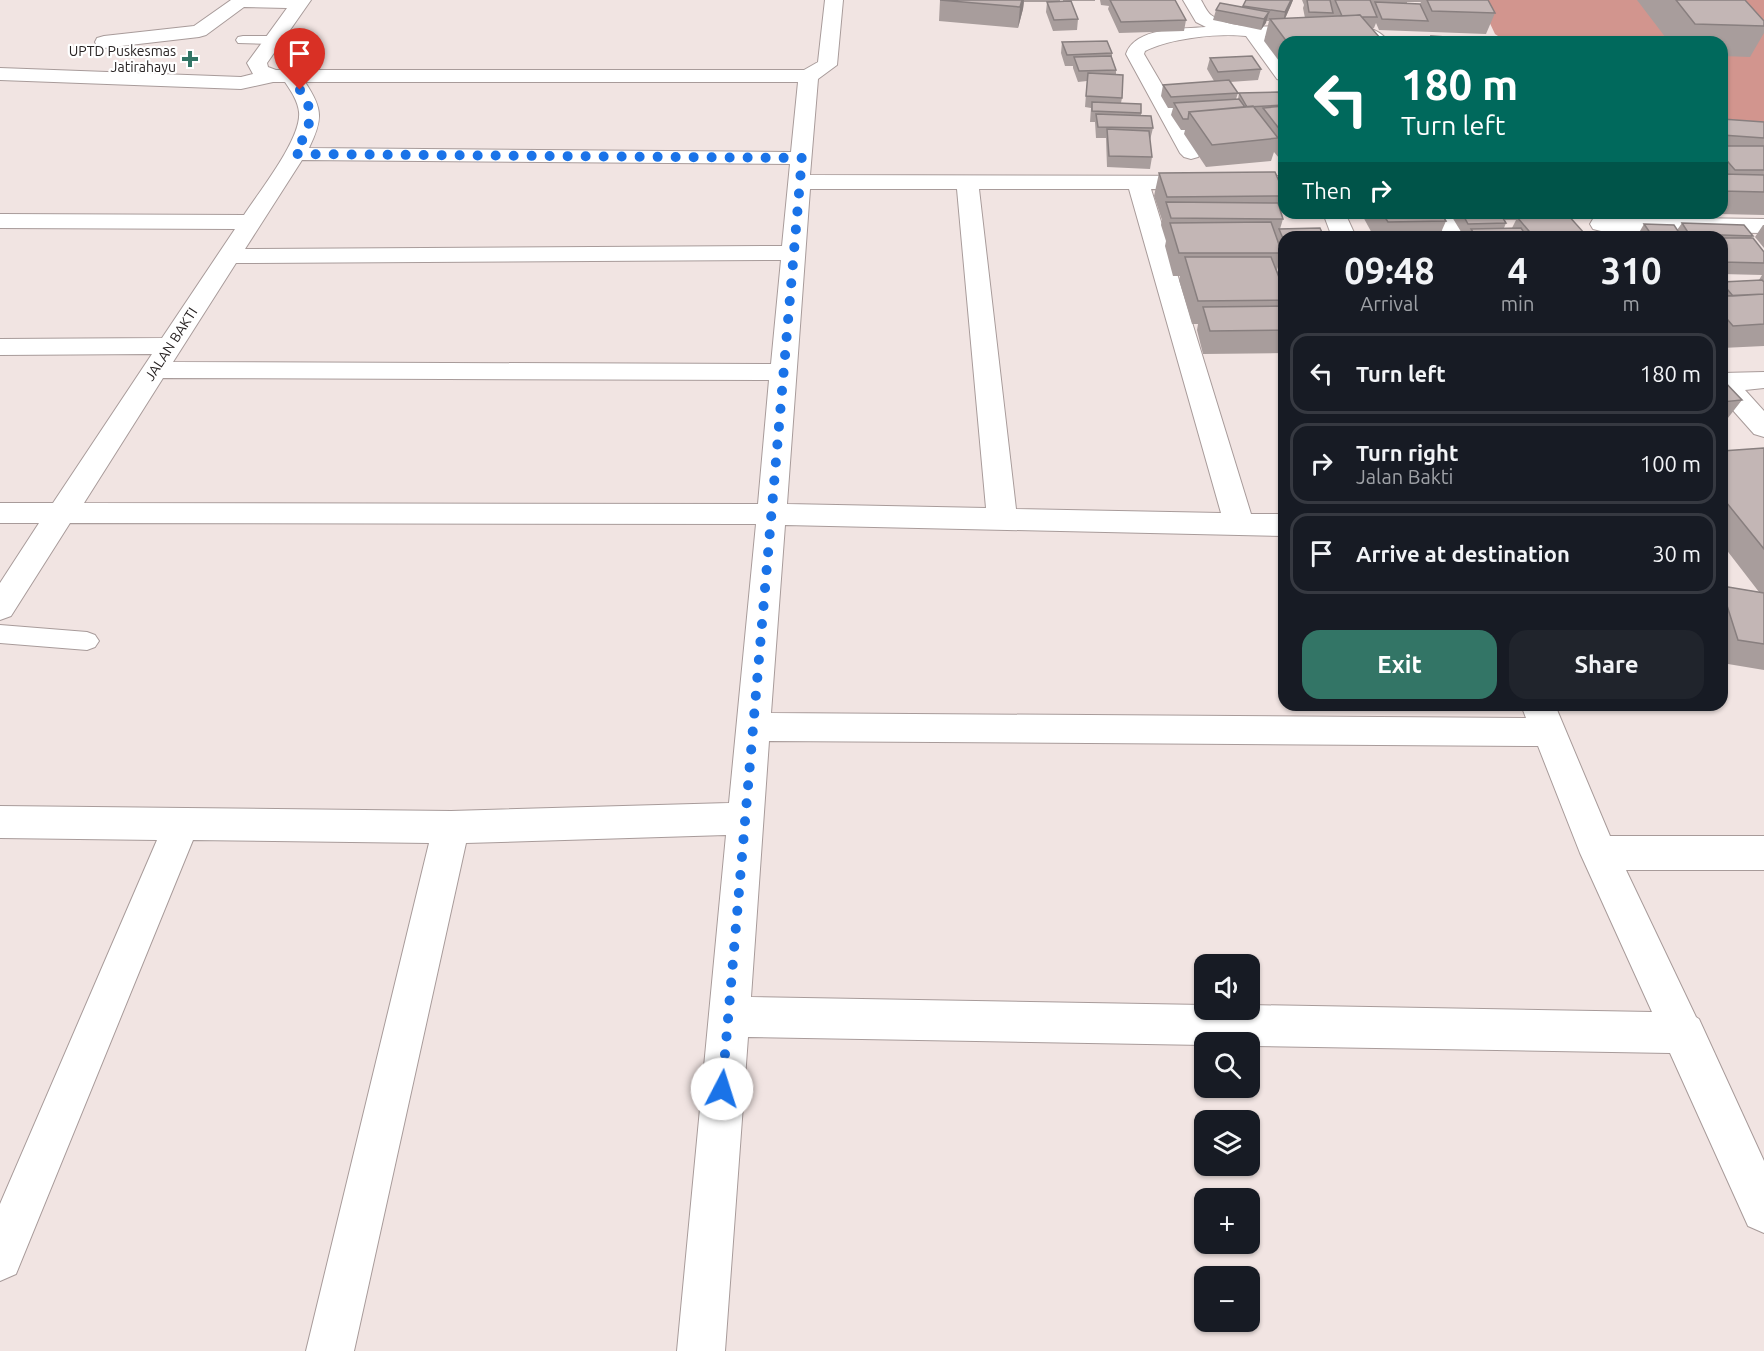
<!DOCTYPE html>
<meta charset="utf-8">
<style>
body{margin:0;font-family:Ubuntu,sans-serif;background:#20242c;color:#f1f3f6;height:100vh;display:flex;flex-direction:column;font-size:22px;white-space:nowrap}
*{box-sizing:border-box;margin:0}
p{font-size:20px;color:#9ea1a6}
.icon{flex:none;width:33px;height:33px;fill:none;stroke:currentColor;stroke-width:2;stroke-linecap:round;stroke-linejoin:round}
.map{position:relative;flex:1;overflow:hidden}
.panel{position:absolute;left:1278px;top:231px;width:450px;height:480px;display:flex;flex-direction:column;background:#171b24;border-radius:18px;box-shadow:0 2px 4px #0004}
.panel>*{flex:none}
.top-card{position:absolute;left:1278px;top:36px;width:450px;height:183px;border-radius:18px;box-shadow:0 2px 4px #0004;background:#00695c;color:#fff;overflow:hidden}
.buttons{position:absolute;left:1194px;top:954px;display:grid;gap:12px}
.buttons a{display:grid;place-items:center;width:66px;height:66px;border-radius:12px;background:#171b24;box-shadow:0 2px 4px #0004;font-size:30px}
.pin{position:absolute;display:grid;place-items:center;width:51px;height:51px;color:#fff;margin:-62px -26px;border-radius:50% 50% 50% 0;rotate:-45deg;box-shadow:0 0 6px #0007}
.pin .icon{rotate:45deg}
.me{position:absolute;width:66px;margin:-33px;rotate:5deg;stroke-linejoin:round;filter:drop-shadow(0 0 4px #0008)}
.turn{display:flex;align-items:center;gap:21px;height:126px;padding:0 24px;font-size:27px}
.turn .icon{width:78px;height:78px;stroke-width:2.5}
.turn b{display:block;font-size:42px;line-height:51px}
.then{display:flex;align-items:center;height:57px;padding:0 24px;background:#0003;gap:12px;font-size:22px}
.eta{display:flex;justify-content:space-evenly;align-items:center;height:102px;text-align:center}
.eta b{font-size:36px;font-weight:700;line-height:42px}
.cta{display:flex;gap:12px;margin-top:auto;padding:12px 24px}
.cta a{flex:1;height:69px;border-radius:18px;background:#337566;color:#fff;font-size:24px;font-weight:700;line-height:69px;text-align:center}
.cta a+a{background:#20242c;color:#f1f3f6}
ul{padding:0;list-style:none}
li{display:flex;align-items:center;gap:18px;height:81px;margin:0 12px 9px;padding:0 12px;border:3px solid #363941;border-radius:18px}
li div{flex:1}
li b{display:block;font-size:22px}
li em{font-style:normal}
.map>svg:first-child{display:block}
.forest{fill:#d2958e}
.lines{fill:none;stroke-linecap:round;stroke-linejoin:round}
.service-casing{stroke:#a89b9a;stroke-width:2}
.minor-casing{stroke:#a89b9a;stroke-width:2}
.service{fill:#fff;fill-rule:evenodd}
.minor{fill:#fff;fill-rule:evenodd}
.wall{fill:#a89d9c;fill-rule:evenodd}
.shaded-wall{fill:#887f7f}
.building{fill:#c3b6b5;stroke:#887f7f;stroke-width:1.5}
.route{stroke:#1a73e8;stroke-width:10;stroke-dasharray:0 18}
.poi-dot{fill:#337566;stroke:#fff;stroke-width:2}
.labels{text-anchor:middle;stroke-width:4.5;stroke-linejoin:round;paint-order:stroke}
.far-poi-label{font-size:14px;fill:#282323;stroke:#fff;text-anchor:end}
.far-street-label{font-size:14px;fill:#282323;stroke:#fff}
</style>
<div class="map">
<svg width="1764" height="1351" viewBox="0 0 1764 1351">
<rect width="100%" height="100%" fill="#f1e4e2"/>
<path class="forest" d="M1479 0H1764V173L1722 174V42H1507L1495 34Z"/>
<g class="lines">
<defs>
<path id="service" d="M243 36H272L279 40 272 44 238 43 236 40 238 37Z
M0 625 87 632 95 635 99 641 95 647 87 650 0 643Z"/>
<path id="minor" d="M231 0H311L267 63 268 67 276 70H804L818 62 825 0H843L837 65 818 79 810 175 1284 176V190L1151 189 1251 514H1284V536L785 525 771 713 1526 718 1521 705H1555L1610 836H1764V870H1626L1696 1017 1699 1019 1764 1161V1233L1748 1226 1670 1053 1250 1046V1042H1204V1045L748 1037 725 1351H677L726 835 466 843 354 1351H306L429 843 193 840 16 1274 0 1281V1204L157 840 0 838V806L451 811 729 803 756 524 70 523 11 616 0 620V583L39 523H0V503H53L152 354 0 355V339L162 338 235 229 0 228V214L244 215C259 192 302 138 299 112 298 101 291 91 285 82H273L241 89 0 80V68L241 77 253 74 247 63 287 8 244 7 206 35 199 37 104 48 97 46 95 42 97 38 104 36 194 26ZM305 82H798L791 152 309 148C323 119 323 109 305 82ZM302 160 790 164 782 246 245 249ZM810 189H957L986 508 787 504ZM979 189H1129L1221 513 1016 509ZM781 260 771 364 173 362 236 263ZM163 378 769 380 758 504 84 503ZM769 741 1538 746 1580 853 1652 1012 1250 1005V1010H1204V1005L751 997Z
M1183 0H1201C1204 5 1207 12 1211 15 1251 46 1359 0 1389 42H1367L1358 37 1339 34 1265 36 1284 62V81L1277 79 1246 36C1219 33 1170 38 1145 51L1144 54 1202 153 1198 157 1191 159 1184 157 1180 153 1126 54C1135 27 1182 29 1206 27L1196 22Z
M1323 213H1345L1356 237H1332Z
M1431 213H1453L1470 237H1446Z
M1601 217 1764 219V233L1601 231 1593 229 1590 224 1593 219Z
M1764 372V388L1745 390 1764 411V437L1754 434 1722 398V373Z"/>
</defs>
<use href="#service" class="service-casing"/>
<use href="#minor" class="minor-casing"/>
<use href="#service" class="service"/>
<use href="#minor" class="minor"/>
</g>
<path class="wall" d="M940 0H1060V1H1063V0H1095V1H1071L1078 19 1077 30 1053 31 1046 12 1047 2H1048H1024L1023 9 1018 28 939 21Z
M1100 0H1175L1186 20 1184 31 1119 33 1108 9 1109 6 1101 5Z
M1246 0H1293L1285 19 1305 18 1303 8 1304 5 1302 0H1370L1373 8 1370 0H1488L1495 13 1486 34 1379 30 1376 23 1374 28H1372L1381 39 1379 42H1284V65H1282L1264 41 1269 21H1266L1261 30 1213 20 1216 10 1243 7ZM1407 2H1421L1420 4 1407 3Z
M1637 0H1745L1764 21V33L1750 57 1722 56V42H1669Z
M1062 42 1112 53V58L1116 70V74L1122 98 1121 103 1141 113V116L1153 128 1150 140 1152 157 1150 169 1107 167 1106 138H1096L1095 122H1090L1091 108 1085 107 1087 81 1078 82 1073 68V66H1065L1061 53Z
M1210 58 1261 69 1258 80 1230 82 1238 93 1236 99H1238L1239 93 1284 102V164L1274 152 1271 161 1206 167 1184 134 1185 130H1181L1171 115 1173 108H1168L1161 96 1163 85 1214 81 1207 69Z
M1722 119 1764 122V215L1675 213H1722Z
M1159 173 1284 193V200L1281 211 1283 219 1280 229 1284 237V281L1278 267 1277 270 1284 290V353L1203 354 1197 330 1198 324H1192L1179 280 1180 276H1173L1165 246 1166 241 1161 225 1162 220 1154 196Z
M1361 213H1441L1446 221 1439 237H1374Z
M1448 213H1500L1506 223 1504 228H1512L1516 220H1505L1501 213H1567V214L1585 234 1604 237H1467L1468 235H1463L1452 217 1454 213Z
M1682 223 1753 236 1751 238 1764 252V346L1722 348V282L1759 280 1762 275 1722 274V237H1638L1637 236 1644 224 1677 230Z
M1763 225H1764V248L1755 237Z
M1722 379 1742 400 1724 423 1722 424Z
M1764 448V670L1722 663V586L1759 592 1722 544V451Z"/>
<path class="shaded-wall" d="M1022 0H1024L1023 9 1018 28 1020 7Z
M1291 0H1293L1291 5 1283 23 1285 12Z
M1269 12 1266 23 1261 30 1264 19Z"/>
<path class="building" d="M940 0H1022L1020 7Z
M1110 0H1175L1186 20 1121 22Z
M1246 0H1291L1285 12 1243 6Z
M1307 0H1330L1333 13 1309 12Z
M1335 0H1370L1377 17H1362L1360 15 1342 16Z
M1427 0H1488L1495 13 1432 11Z
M1676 0H1745L1764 21V26L1695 24Z
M1071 1 1078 19 1054 20 1047 2Z
M1375 2 1420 4 1428 21 1382 19Z
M1220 3 1269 12 1264 19 1216 10Z
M1360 15 1381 39 1318 42H1287L1270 19Z
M1431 36 1510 41 1511 42H1433Z
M1107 41 1112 53 1067 55 1062 42Z
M1111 56 1116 70 1079 71 1074 57Z
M1252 56 1261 69 1218 72 1210 58Z
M1088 73 1123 75 1122 98 1086 96Z
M1229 80 1238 93 1171 97 1163 85Z
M1278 92 1284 102V105L1247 107 1239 93Z
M1239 99 1245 107 1189 112 1188 119H1183L1174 103Z
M1092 102 1141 104V113L1092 111Z
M1253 106 1278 138 1212 145 1189 112Z
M1284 106V135L1263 108Z
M1096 114 1151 116 1153 128 1098 127Z
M1722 119 1764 122V138L1722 135Z
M1107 129 1149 131 1152 157 1109 156Z
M1722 146H1764V170H1735L1722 155Z
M1722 164 1727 170H1722Z
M1275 172 1284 193V196L1167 197 1159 173Z
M1722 174 1764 175V192L1722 191Z
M1166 202 1278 203 1283 219 1171 218Z
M1382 213H1441L1446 221 1388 222Z
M1462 213H1500L1506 223 1468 224Z
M1567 214 1585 234 1534 237 1517 217Z
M1271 222 1282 253H1179L1170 223Z
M1682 223 1744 225 1753 236 1689 234Z
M1644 224 1674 225 1682 237H1653Z
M1320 228 1324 237H1284V241L1279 229Z
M1521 228 1527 237H1476L1471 229Z
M1600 233 1604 237H1545L1544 236Z
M1722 238H1753L1764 252V263L1722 262Z
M1185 257H1271L1284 290V300L1198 301Z
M1762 280 1764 282V294L1733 296 1722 283V282Z
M1764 294V324L1733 326 1722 313V296Z
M1282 306 1284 310V330L1210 331 1203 307Z
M1722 379 1742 400 1722 402Z
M1764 448V549L1722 497V451Z
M1722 586 1764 593V644L1738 640 1722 590Z"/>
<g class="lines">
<path class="route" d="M300 90C318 115 308 129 295 154L802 158 722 1089"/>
</g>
<path class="poi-dot" d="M187 50h6v6h6v6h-6v6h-6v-6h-6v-6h6z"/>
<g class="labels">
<g class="far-poi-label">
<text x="176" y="56">UPTD Puskesmas<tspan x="176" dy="16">Jatirahayu</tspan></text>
</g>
<g class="far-street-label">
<text transform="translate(171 344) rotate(-57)" y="5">JALAN BAKTI</text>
</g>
</g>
</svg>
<div class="buttons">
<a><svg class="icon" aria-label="sound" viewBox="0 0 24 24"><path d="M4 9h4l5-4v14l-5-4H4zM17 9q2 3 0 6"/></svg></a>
<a><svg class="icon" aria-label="search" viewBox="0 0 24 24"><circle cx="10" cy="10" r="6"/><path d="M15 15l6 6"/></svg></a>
<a><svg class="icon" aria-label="layers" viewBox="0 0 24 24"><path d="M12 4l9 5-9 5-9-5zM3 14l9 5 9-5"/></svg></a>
<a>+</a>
<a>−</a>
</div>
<div class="pin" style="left:300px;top:90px;background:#d93025"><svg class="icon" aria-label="arrive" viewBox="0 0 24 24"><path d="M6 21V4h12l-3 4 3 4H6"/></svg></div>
<svg class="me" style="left:722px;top:1089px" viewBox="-20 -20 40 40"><circle r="19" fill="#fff"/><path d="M0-13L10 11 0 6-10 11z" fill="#1a73e8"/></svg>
<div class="top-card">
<div class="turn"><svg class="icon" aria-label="left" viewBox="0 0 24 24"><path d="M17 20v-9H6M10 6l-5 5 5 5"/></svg><div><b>180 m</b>Turn left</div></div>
<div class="then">Then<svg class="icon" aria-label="right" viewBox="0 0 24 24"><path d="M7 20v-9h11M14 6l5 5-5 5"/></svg></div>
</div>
<section class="panel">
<div class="eta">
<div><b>09:48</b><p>Arrival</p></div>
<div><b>4</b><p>min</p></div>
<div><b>310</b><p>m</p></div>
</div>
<ul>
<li><svg class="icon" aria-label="left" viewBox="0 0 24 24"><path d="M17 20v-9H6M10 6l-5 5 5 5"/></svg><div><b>Turn left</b></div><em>180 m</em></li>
<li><svg class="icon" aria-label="right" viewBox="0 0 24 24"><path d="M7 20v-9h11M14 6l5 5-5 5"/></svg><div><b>Turn right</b><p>Jalan Bakti</p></div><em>100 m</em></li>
<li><svg class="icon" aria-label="arrive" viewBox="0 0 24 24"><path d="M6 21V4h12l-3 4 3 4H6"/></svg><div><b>Arrive at destination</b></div><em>30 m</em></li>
</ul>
<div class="cta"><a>Exit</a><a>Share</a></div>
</section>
</div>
